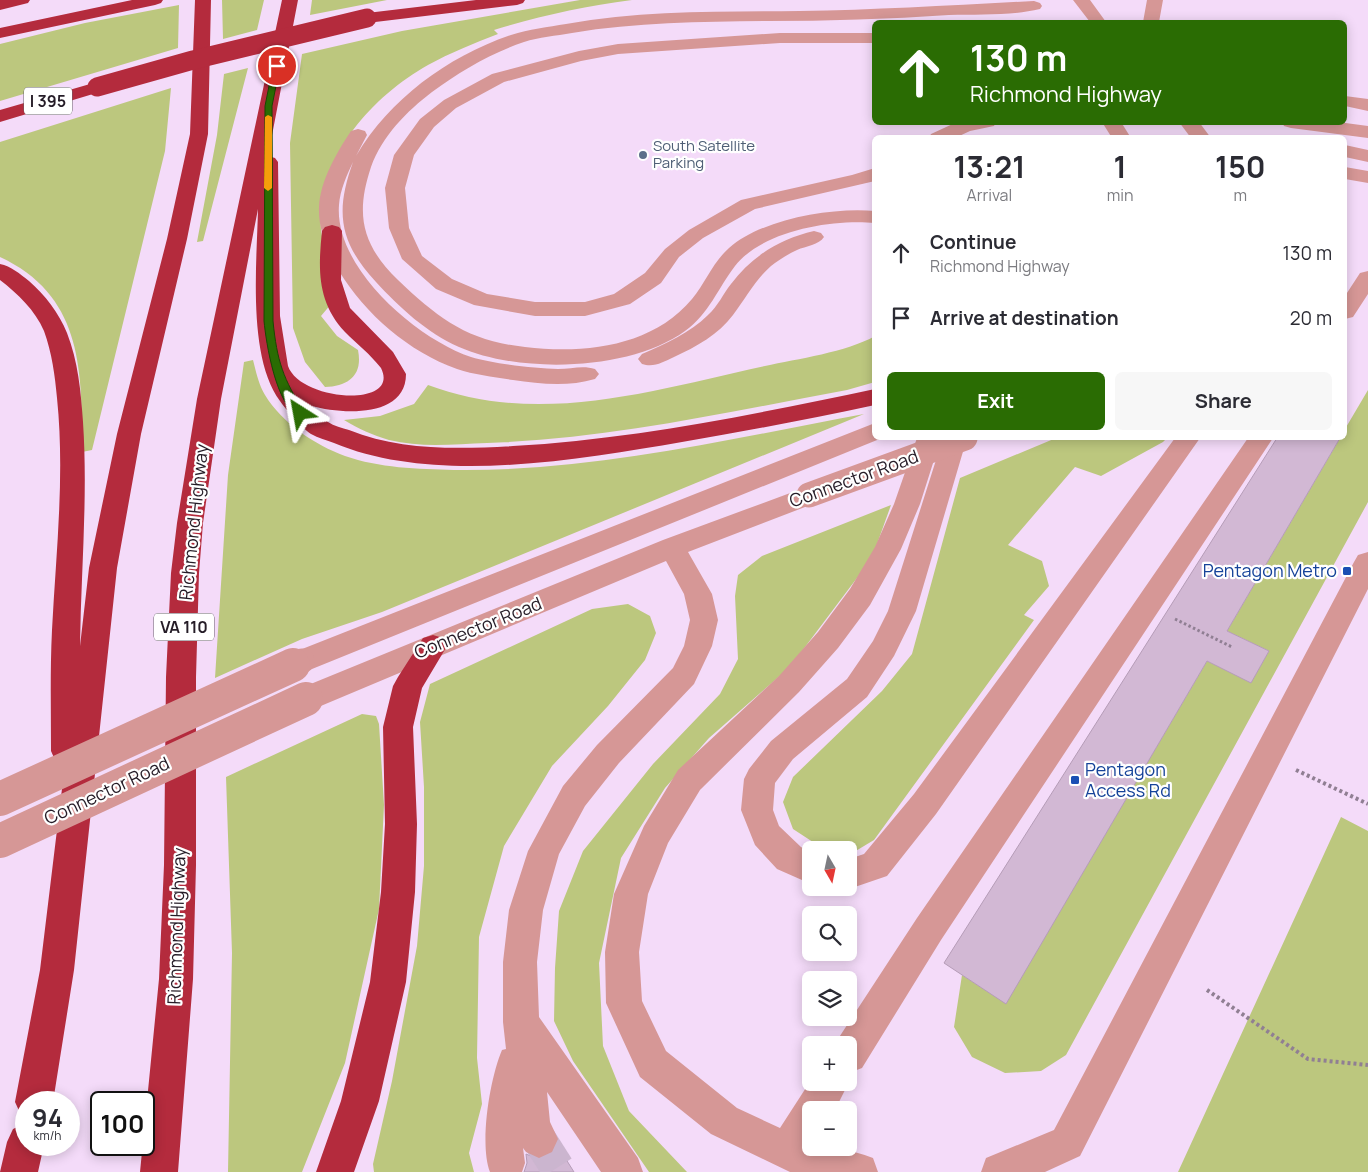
<!DOCTYPE html>
<meta charset="utf-8">
<style>
body{margin:0;font-family:Manrope,sans-serif;background:#f7f7f7;color:#2b2b33;height:100vh;display:flex;flex-direction:column;font-size:19px;white-space:nowrap}
*{box-sizing:border-box;margin:0}
p{font-size:16px;color:#7c7c81}
.icon{flex:none;width:28px;height:28px;fill:none;stroke:currentColor;stroke-width:2;stroke-linecap:round;stroke-linejoin:round}
.map{position:relative;flex:1;overflow:hidden}
.side{position:absolute;left:872px;top:135px;width:475px;height:305px;display:flex;flex-direction:column;background:#fff;border-radius:8px;box-shadow:0 2px 12px #0003}
.side>*{flex:none}
.top-card{position:absolute;left:872px;top:20px;width:475px;height:105px;border-radius:8px;box-shadow:0 2px 12px #0003;background:#2a6c03;color:#fff;overflow:hidden}
.needle{width:32px;rotate:171deg}
.controls{position:absolute;left:802px;top:841px;display:grid;gap:10px}
.controls a{display:grid;place-items:center;width:55px;height:55px;border-radius:8px;background:#fff;box-shadow:0 2px 12px #0003;font-size:25px}
.speed{position:absolute;left:15px;top:1091px;display:flex;gap:10px;font-size:25px;font-weight:700;text-align:center}
.speed>*{display:grid;place-content:center;width:65px;height:65px;border-radius:50%;background:#fff;box-shadow:0 2px 12px #0003;line-height:1}
.speed small{font-size:12px;font-weight:400}
.speed .limit{border:2px solid #111;border-radius:8px;background:#fff;color:#111}
.pin{position:absolute;display:grid;place-items:center;width:42px;height:42px;color:#fff;margin:-21px;border:2px solid #fff;border-radius:50%;box-shadow:0 1px 5px #0007}
.me{position:absolute;width:55px;margin:-28px;rotate:326deg;stroke-linejoin:round;filter:drop-shadow(0 0 4px #0008)}
.turn{display:flex;align-items:center;gap:18px;height:105px;padding:0 15px;font-size:22px}
.turn .icon{width:65px;height:65px;stroke-width:2.5}
.turn b{display:block;font-size:35px;line-height:42px}
.eta{display:flex;justify-content:space-evenly;align-items:center;height:85px;text-align:center}
.eta b{font-size:30px;font-weight:700;line-height:35px}
.primary-button{display:flex;gap:10px;margin-top:auto;padding:10px 15px}
.primary-button a{flex:1;height:58px;border-radius:8px;background:#2a6c03;color:#fff;font-size:20px;font-weight:700;line-height:58px;text-align:center}
.primary-button a+a{background:#f7f7f7;color:#2b2b33}
ul{padding:0;list-style:none}
li{display:flex;align-items:center;gap:15px;height:65px;padding:0 15px}
li div{flex:1}
li b{display:block;font-size:19px}
li em{font-style:normal}
.map>svg:first-child{display:block}
.green{fill:#bcc77e}
.building{fill:#d2b8d4;stroke:#b59cb7}
.lines{fill:none;stroke-linecap:round;stroke-linejoin:round}
.minor-tunnel{stroke:#cbb5cf;stroke-width:34;stroke-dasharray:34 17;stroke-linecap:butt}
.path-far1{stroke:#907f93;stroke-width:3;stroke-dasharray:2.5 2.5;stroke-linecap:butt}
.path{stroke:#907f93;stroke-width:4;stroke-dasharray:3 3;stroke-linecap:butt}
.minor{fill:#d69796;fill-rule:evenodd}
.highway{fill:#b42b3d;fill-rule:evenodd}
.minor-bridge-far1{stroke:#d69796;stroke-width:25}
.minor-bridge{stroke:#d69796;stroke-width:34}
.highway-bridge{stroke:#b42b3d;stroke-width:19}
.route{fill:#2a6c03;stroke:#1b4602}
.slow{fill:#f59e0b}
.service-dot{fill:#5c6f8a;stroke:#fff;stroke-width:2}
.transit-dot{fill:#1a4fb4;stroke:#fff;stroke-width:2}
.labels{text-anchor:middle;stroke-width:4.5;stroke-linejoin:round;paint-order:stroke}
.far-service-label{font-size:15px;fill:#4e5e75;stroke:#fff;text-anchor:start}
.shield{fill:#fff;stroke:#666068;stroke-width:1}
.shield-label{font-size:16px;font-weight:bold;fill:#251c27}
.street-label{font-size:18px;fill:#251c27;stroke:#fff}
.transit-label{font-size:18px;fill:#164399;stroke:#fff;text-anchor:end}
</style>
<div class="map">
<svg width="1368" height="1172" viewBox="0 0 1368 1172">
<rect width="100%" height="100%" fill="#f4dbf9"/>
<path class="green" d="M222 0H264L257 30 223 39Z
M312 0H387L310 15Z
M580 0H632C584 6 540 16 494 30L498 34C474 43 450 53 428 65 370 98 316 159 321 229 322 245 336 275 342 291L321 316 337 336 358 350C363 375 349 386 325 387L305 362 293 328 290 143 302 54 402 31Z
M179 5 178 48 0 101V44L85 23Z
M248 68 203 241 197 242 217 135 224 74Z
M171 88 165 151 92 450 82 452C82 373 84 296 0 257V142Z
M875 336V382L847 390C728 412 608 439 487 443 455 444 421 448 389 440 372 435 359 429 344 420L380 416 414 404 428 385C540 427 654 390 765 366 797 359 847 352 875 336Z
M253 360C256 372 259 385 265 395 282 423 315 445 345 456 379 468 418 469 454 470 590 472 730 439 864 414L382 612 302 639 215 678 228 475 244 362Z
M1368 390V502L1066 1055 1041 1071 1005 1073 972 1057 954 1027 962 975 1006 1003 1207 661 1251 682 1269 651 1227 631 1340 438H1345V429Z
M1056 438H1167L1163 442 1101 476 1075 467 1008 545 1042 561 1049 586 1024 615 1034 620 874 840 854 852 819 846 793 829 783 802 793 777 882 691 912 654 960 478Z
M891 505 872 558 790 667 709 738 665 788 621 858 599 963 603 1046 629 1111 687 1172H649L573 1061 554 1021 555 968 559 911 583 851 653 764 720 694 738 659 735 596 738 575 762 556Z
M628 604 650 616 656 633 645 660 608 706 552 766 504 846 479 937 477 1058 482 1104 469 1153 474 1172H374L373 1164 392 1081 417 946 424 866V787L420 722 430 684 592 609Z
M362 714 376 716 379 724 384 805 379 909 345 1063 302 1172H228L232 953 226 777Z
M1341 817 1368 831V1172H1178Z"/>
<path class="building" d="M1277 438H1340L1227 631 1269 651 1251 683 1207 661 1006 1004 944 963Z
M557 1145 574 1172H524L527 1163 526 1154 540 1160 553 1154Z"/>
<g class="lines">
<path class="minor-tunnel" d="M539 1139 560 1172"/>
<path class="path-far1" d="M1175 619 1232 647"/>
<path class="path" d="M1296 770 1368 804
M1207 990 1308 1059 1368 1065"/>
<path class="minor" d="M1073 0H1090L1106 22H1090Z
M1147 0H1163L1159 22H1143Z
M1034 1 1040 3 1042 6 1040 9C1011 16 979 14 949 15 889 19 828 21 767 21 702 22 637 22 572 33 556 36 539 37 524 42 491 53 459 72 432 92 407 111 382 136 371 167 355 215 362 245 398 280 439 319 468 341 525 347 584 354 652 347 692 299 706 282 713 262 729 248 762 219 832 207 875 211V223C833 219 763 230 735 266 718 288 709 314 685 331 630 371 520 374 459 347 427 333 399 307 376 282 339 242 335 212 353 162 347 175 340 190 339 205 334 268 417 339 471 357 494 364 534 368 558 369 571 369 583 365 595 369L599 374 595 379C568 387 540 384 513 380 494 377 475 375 457 369 409 352 365 314 339 271 328 252 318 230 319 207 320 181 337 152 351 131L358 129 365 131 367 135 356 156C390 99 447 57 511 35 529 29 548 27 566 24 644 10 722 12 800 11 878 10 956 5 1034 1Z
M780 33H875V43H780L618 54 581 61 504 82 456 108 434 127 414 155 405 188 409 228 422 256 452 279 487 294 535 302H585L614 294 645 273 665 249 689 230 741 200 852 175 875 168V181L755 209 703 238 679 257 661 283 630 304 585 316H535L474 305 436 289 402 259 389 228 385 188 394 155 420 119 444 100 492 74 579 51 618 44Z
M1345 96 1368 99V111L1345 106Z
M957 122H996L994 126 970 131 955 138H929L931 134Z
M1102 122H1121L1131 138H1112Z
M1179 122H1199L1211 138H1191Z
M1282 122H1338L1368 126V138L1291 128 1284 126Z
M1345 145 1368 150V162L1345 157Z
M1345 167 1368 171V183L1345 179Z
M814 231 821 233 824 237C819 245 806 246 797 250 788 254 779 260 771 266 755 280 746 298 733 315 719 334 696 347 674 357 663 362 654 368 642 364L638 359 642 354C665 344 690 333 708 315 718 306 723 294 731 284 752 256 780 239 814 231Z
M1368 271V294L1353 317 1345 319V296L1360 273Z
M875 423V438H882L312 669 302 673 292 669 288 661 292 653Z
M917 438H941L920 504 901 549 870 605 838 648 799 692 700 790 668 843 648 894 639 952 642 1001 666 1051 737 1108 780 1128 811 1080V1082H849V1080V1082L835 1110H811V1148C835 1148 850 1149 873 1158L878 1172H790L711 1134 640 1077 606 1003 605 952 614 894 644 826 678 770 779 676 818 632 850 589 875 547 894 504Z
M943 438H967L916 611 894 656 867 697 793 759 775 783 773 810 779 826 801 847 811 853V884L777 869 755 845 741 810 744 779 749 769 771 741 847 679 873 641 888 611Z
M1175 438H1200L936 814 887 876 849 889 845 888H849V859L864 854 914 794Z
M1248 438H1273L941 940 862 1068 849 1073V1045H835L836 1042 917 918Z
M809 486 818 488 822 495 818 502 688 552 712 594 718 620 712 646 694 684 619 763 585 806 559 854 543 910 537 962 539 1017 638 1158 643 1172H601L547 1092 550 1122 558 1139 552 1152 539 1158 526 1152 523 1148 525 1163 522 1172H490C479 1144 490 1078 502 1050L506 1049 503 1022V962L509 910 528 851 563 786 597 745 673 668 684 646 690 620 684 594 666 561 316 708 306 711 296 708 291 699 296 690 663 540Z
M1368 552V589L1080 1156 1045 1172H981L986 1158 1054 1130 1354 562 1358 555Z"/>
<path class="highway" d="M0 0H30L28 3 0 10Z
M132 0H163L161 3 155 5 0 38V28Z
M195 0H211L208 134 187 239 141 434 117 568 74 970 53 1102H26V1117L21 1115 15 1102 40 970 65 764 55 760 51 751C51 711 50 670 52 630 56 553 65 475 57 398 55 376 52 353 44 331 35 310 18 294 0 280V264C11 266 20 274 29 281 45 295 59 313 67 333 78 361 81 392 83 422 88 497 81 571 80 646L89 568 117 434 167 239 190 134Z
M282 0H298L268 156 275 158 278 162 280 316 288 366C300 401 401 409 381 368 370 354 357 344 345 332 317 302 318 269 322 231L325 227 332 225 339 227 342 231 341 280 350 308 393 352 406 374C406 419 340 414 312 406 317 411 322 418 328 422 334 426 342 428 349 430 400 451 459 449 513 446 635 439 756 414 875 389V405C811 419 746 431 682 442 577 460 434 485 334 443 327 440 318 438 311 434 302 428 286 410 280 401 247 356 257 262 258 209L221 399 203 523 199 573 196 677V865L193 979 178 1172H140L159 979 164 865 166 677 171 573 177 523 197 399Z
M476 0H525L523 3 517 5 367 23 361 22 359 18 361 14 367 13Z
M97 82 103 83 106 87 103 91 0 122V110Z
M433 635 443 638 447 646 422 688 413 727 417 824 415 892 406 982 379 1101 354 1172H316L341 1101 370 982 381 892 385 824 383 727 393 686 398 677 423 638Z
M26 1123V1145H44L38 1172H0L7 1142 13 1129Z"/>
<path class="minor-bridge-far1" d="M809 495 965 438
M290 666 302 661"/>
<path class="minor-bridge" d="M0 799 293 665
M0 841 306 699"/>
<path class="highway-bridge" d="M97 87 193 60 367 18"/>
</g>
<path class="route" d="M277 64 280 66 272 106 273 321C277 361 283 379 305 413L300 416C276 408 266 342 264 321L265 106 273 66Z"/>
<path class="slow" d="M268 115 272 117V188L268 191 264 188 265 117Z"/>
<circle class="service-dot" cx="643" cy="155" r="5"/>
<g class="transit-dot">
<rect x="1342" y="566" width="10" height="10" rx="2.5"/>
<rect x="1070" y="775" width="10" height="10" rx="2.5"/>
</g>
<g class="labels">
<g class="far-service-label">
<text x="653" y="151">South Satellite<tspan x="653" dy="17">Parking</tspan></text>
</g>
<g class="shield">
<rect x="24" y="87.5" width="48" height="27" rx="4"/>
<rect x="154" y="613.5" width="60" height="27" rx="4"/>
</g>
<g class="shield-label">
<text x="48" y="107">I 395</text>
<text x="184" y="633">VA 110</text>
</g>
<g class="street-label">
<text transform="translate(854 479) rotate(-20)" y="6">Connector Road</text>
<text transform="translate(194 522) rotate(-84)" y="6">Richmond Highway</text>
<text transform="translate(478 628) rotate(-22)" y="6">Connector Road</text>
<text transform="translate(107 791) rotate(-25)" y="6">Connector Road</text>
<text transform="translate(177 926) rotate(-88)" y="6">Richmond Highway</text>
</g>
<g class="transit-label">
<text x="1337" y="577">Pentagon Metro</text>
<text x="1085" y="776" text-anchor="start">Pentagon<tspan x="1085" dy="21">Access Rd</tspan></text>
</g>
</g>
</svg>
<div class="controls">
<a><svg class="needle" viewBox="-14 -14 28 28"><path d="M0-13l5 13h-10z" fill="#e53935"/><path d="M0 13l5-13h-10z" fill="#7c7c81"/></svg></a>
<a><svg class="icon" aria-label="search" viewBox="0 0 24 24"><circle cx="10" cy="10" r="6"/><path d="M15 15l6 6"/></svg></a>
<a><svg class="icon" aria-label="layers" viewBox="0 0 24 24"><path d="M12 4l9 5-9 5-9-5zM3 14l9 5 9-5"/></svg></a>
<a>+</a>
<a>−</a>
</div>
<div class="speed"><div>94<small>km/h</small></div><div class="limit">100</div></div>
<div class="pin" style="left:277px;top:66px;background:#d93025"><svg class="icon" aria-label="arrive" viewBox="0 0 24 24"><path d="M6 21V4h12l-3 4 3 4H6"/></svg></div>
<svg class="me" style="left:300px;top:413px" viewBox="-20 -20 40 40"><path d="M0-17L14 15 0 8-14 15z" fill="#2a6c03" stroke="#fff" stroke-width="4"/></svg>
<div class="top-card">
<div class="turn"><svg class="icon" aria-label="ahead" viewBox="0 0 24 24"><path d="M12 20V5M6 11l6-6 6 6"/></svg><div><b>130 m</b>Richmond Highway</div></div>
</div>
<section class="side">
<div class="eta">
<div><b>13:21</b><p>Arrival</p></div>
<div><b>1</b><p>min</p></div>
<div><b>150</b><p>m</p></div>
</div>
<ul>
<li><svg class="icon" aria-label="ahead" viewBox="0 0 24 24"><path d="M12 20V5M6 11l6-6 6 6"/></svg><div><b>Continue</b><p>Richmond Highway</p></div><em>130 m</em></li>
<li><svg class="icon" aria-label="arrive" viewBox="0 0 24 24"><path d="M6 21V4h12l-3 4 3 4H6"/></svg><div><b>Arrive at destination</b></div><em>20 m</em></li>
</ul>
<div class="primary-button"><a>Exit</a><a>Share</a></div>
</section>
</div>
